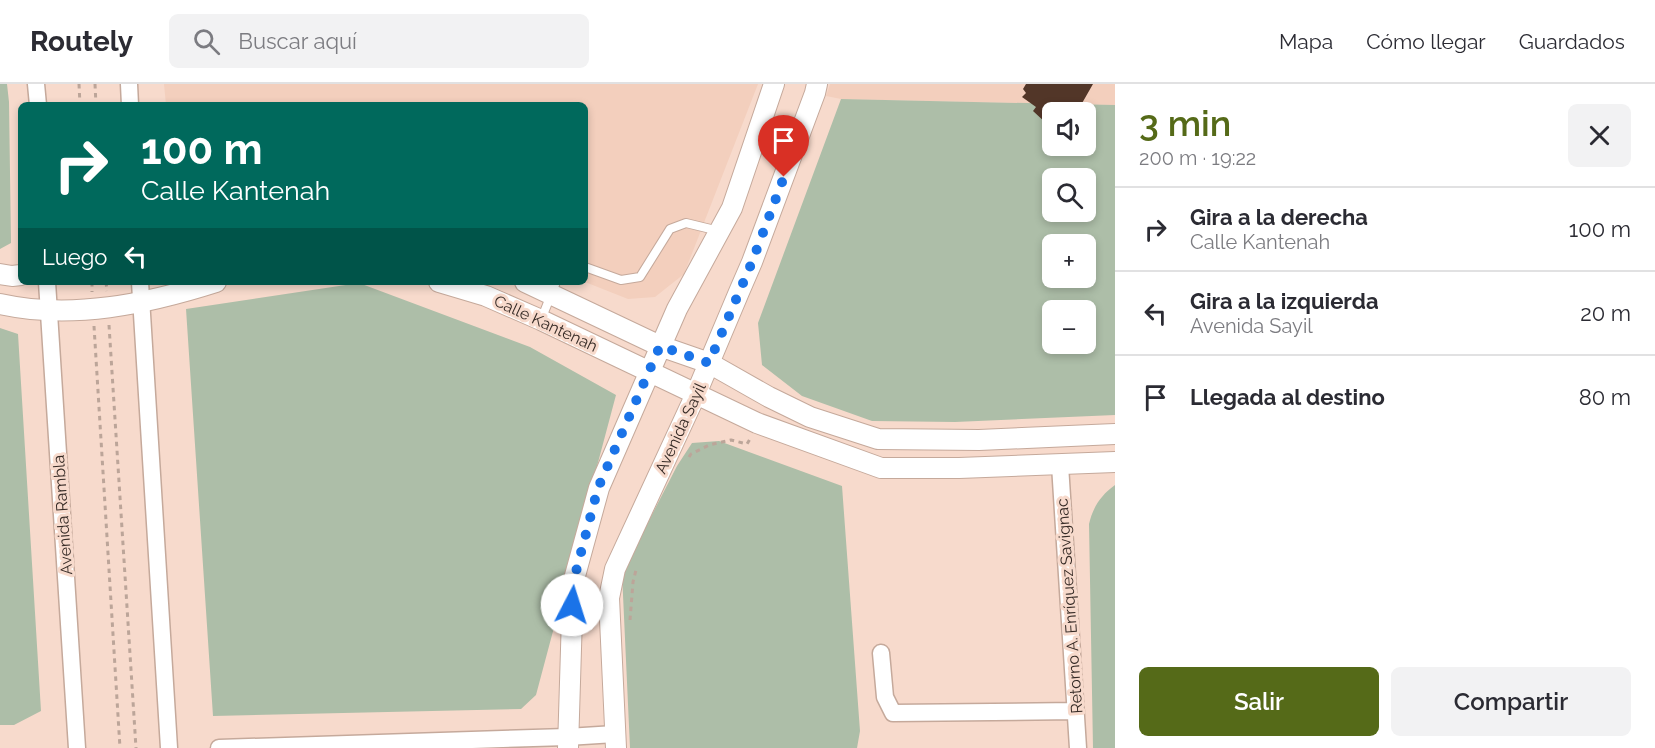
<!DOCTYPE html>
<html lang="es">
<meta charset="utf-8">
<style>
body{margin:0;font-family:Raleway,sans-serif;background:#f2f2f3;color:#2b2b33;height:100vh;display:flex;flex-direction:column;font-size:22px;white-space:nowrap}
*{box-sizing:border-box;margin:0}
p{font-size:20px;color:#7c7c81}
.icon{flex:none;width:33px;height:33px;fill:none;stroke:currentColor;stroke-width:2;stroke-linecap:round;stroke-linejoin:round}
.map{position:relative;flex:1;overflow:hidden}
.details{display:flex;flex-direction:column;background:#fff;width:540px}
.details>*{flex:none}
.top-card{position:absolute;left:18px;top:18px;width:570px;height:183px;border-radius:9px;box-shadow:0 3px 9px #0003;background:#00695c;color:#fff;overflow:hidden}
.buttons{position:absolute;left:1042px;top:18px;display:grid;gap:12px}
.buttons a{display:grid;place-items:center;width:54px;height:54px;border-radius:9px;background:#fff;box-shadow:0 3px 9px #0003;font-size:30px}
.pin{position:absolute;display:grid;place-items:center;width:51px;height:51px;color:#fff;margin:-62px -26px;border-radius:50% 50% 50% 0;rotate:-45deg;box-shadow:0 0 6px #0007}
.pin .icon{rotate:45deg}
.me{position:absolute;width:66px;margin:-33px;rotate:5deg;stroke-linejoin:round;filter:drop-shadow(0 0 4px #0008)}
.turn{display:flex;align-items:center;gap:21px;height:126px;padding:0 24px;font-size:27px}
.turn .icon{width:78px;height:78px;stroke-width:2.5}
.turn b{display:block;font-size:42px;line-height:51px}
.then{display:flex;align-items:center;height:57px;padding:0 24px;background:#0003;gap:12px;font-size:22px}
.round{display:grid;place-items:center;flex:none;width:63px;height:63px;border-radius:9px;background:#f2f2f3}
.summary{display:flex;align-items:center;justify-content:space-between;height:102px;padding:0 24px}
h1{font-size:36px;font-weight:600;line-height:45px;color:#556a18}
.cta{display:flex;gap:12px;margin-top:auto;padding:12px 24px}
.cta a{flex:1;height:69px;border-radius:9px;background:#556a18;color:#fff;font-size:24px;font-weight:600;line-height:69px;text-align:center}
.cta a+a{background:#f2f2f3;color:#2b2b33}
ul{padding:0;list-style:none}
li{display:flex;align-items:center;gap:18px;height:84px;padding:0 24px;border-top:2px solid #e1e1e2}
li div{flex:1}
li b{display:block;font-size:22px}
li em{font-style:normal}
header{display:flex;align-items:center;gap:36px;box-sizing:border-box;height:84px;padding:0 30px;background:#fff;border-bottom:2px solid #e1e1e2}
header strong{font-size:28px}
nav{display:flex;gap:33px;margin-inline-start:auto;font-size:21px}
.search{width:420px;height:54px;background:#f2f2f3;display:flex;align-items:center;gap:15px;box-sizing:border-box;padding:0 21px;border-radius:9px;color:#7c7c81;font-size:22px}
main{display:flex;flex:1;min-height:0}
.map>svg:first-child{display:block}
.built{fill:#f3cfbd}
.green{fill:#adbea8;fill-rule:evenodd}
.building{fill:#523628}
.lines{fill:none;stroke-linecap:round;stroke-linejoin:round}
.service-casing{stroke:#c5a99b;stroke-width:10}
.minor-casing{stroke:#c5a99b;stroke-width:19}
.tertiary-casing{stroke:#c5a99b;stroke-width:22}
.path{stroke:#bca599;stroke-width:3;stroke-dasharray:4.5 4.5;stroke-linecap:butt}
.service{stroke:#fff;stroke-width:8}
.minor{stroke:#fff;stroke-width:16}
.tertiary{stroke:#fff;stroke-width:20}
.route{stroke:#1a73e8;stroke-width:10;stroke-dasharray:0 18}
.labels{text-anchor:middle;stroke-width:6;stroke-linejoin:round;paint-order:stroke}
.street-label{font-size:16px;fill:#352a25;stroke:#f7dacc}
</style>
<header>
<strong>Routely</strong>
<div class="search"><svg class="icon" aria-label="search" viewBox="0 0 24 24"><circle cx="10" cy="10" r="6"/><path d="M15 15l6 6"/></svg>Buscar aquí</div>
<nav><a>Mapa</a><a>Cómo llegar</a><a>Guardados</a></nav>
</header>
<main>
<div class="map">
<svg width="1115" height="664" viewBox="0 0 1115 664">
<rect width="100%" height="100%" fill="#f7dacc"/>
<path class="built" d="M164 0H758L684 190 655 213 628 215 585 198V21H166Z
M830 0H1115V21L841 15 826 12Z"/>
<path class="green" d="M0 0H7L9 18 11 159 0 165Z
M841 15 1115 21V331L955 338 872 337 802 312 762 281 758 239ZM1053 28H1086V62H1053ZM1053 94H1086V128H1053ZM1053 160H1086V194H1053ZM1053 226H1086V260H1053Z
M359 199 530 263 616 311 536 611 521 625 213 632 186 225Z
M0 244 18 250 41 627 14 641H0Z
M719 357 842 402 860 647 857 664H630L622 489 677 382 692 359Z
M1115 401V664H1093L1089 440C1093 423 1101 411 1115 401Z"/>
<path class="building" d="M1026 0H1093L1077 28H1053V35L1047 40 1033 27 1036 23 1022 13 1026 9 1023 5Z"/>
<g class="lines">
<defs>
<path id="service" d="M585 183 621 196 640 193 670 145 686 139 719 147
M541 236 556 198"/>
<path id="minor" d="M36 0 38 21
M129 0 130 21
M47 198 77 664
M140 198 169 664
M1060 381 1078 664
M881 569 885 613 893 629 1076 627
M219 664 567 653 615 650"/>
<path id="tertiary" d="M0 190 12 192 21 191
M439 198 486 212 541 236 757 339 881 384H959L1115 378
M525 198 660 262 709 279 769 313 810 333 878 355 979 356 1115 350
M0 220C72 236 147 220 216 198
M568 664 573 499 599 404 677 225 732 124 774 0
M616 664 609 514 615 485 696 310 739 208 752 178 815 9 817 0"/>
</defs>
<use href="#service" class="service-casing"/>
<use href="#minor" class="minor-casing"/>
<use href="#tertiary" class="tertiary-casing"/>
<path class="path" d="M79 0 80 21
M95 0 96 21
M92 198V208
M106 198 107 207
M109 241 136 664
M94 242 120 664
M689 373 691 370 709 361 731 356 747 360 750 355
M630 536 633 498 636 486"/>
<use href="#service" class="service"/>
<use href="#minor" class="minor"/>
<use href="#tertiary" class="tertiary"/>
</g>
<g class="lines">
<path class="route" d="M572 521 573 499 598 404 660 262 709 279 752 178 784 93"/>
</g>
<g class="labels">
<g class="street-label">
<text transform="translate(546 239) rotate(25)" y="6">Calle Kantenah</text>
<text transform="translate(680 344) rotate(-65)" y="6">Avenida Sayil</text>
<text transform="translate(62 431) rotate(-94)" y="6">Avenida Rambla</text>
<text transform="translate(1069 522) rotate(-94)" y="6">Retorno A. Enríquez Savignac</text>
</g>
</g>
</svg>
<div class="buttons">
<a><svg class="icon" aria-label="sound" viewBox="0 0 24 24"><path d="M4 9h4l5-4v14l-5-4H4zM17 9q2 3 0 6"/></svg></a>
<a><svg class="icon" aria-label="search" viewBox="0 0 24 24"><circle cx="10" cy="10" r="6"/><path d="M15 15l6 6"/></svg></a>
<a>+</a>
<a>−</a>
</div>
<div class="pin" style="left:784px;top:93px;background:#d93025"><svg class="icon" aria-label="arrive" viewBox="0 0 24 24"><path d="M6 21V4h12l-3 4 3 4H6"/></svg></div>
<svg class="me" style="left:572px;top:521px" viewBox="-20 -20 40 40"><circle r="19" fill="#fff"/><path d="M0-13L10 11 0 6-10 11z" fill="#1a73e8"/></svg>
<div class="top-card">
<div class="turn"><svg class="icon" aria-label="right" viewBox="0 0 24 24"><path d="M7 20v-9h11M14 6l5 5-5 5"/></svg><div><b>100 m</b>Calle Kantenah</div></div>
<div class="then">Luego<svg class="icon" aria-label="left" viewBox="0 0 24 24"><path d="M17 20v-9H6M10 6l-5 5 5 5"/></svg></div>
</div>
</div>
<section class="details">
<div class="summary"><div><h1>3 min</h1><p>200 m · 19:22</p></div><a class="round"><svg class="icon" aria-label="close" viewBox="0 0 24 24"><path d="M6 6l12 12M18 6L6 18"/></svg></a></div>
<ul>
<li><svg class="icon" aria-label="right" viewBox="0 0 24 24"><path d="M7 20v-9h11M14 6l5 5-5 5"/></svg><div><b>Gira a la derecha</b><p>Calle Kantenah</p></div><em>100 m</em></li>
<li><svg class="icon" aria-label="left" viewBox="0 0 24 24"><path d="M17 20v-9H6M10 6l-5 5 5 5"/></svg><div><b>Gira a la izquierda</b><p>Avenida Sayil</p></div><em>20 m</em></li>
<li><svg class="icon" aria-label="arrive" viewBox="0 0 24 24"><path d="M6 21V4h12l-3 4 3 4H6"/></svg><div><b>Llegada al destino</b></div><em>80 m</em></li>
</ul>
<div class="cta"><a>Salir</a><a>Compartir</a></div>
</section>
</main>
